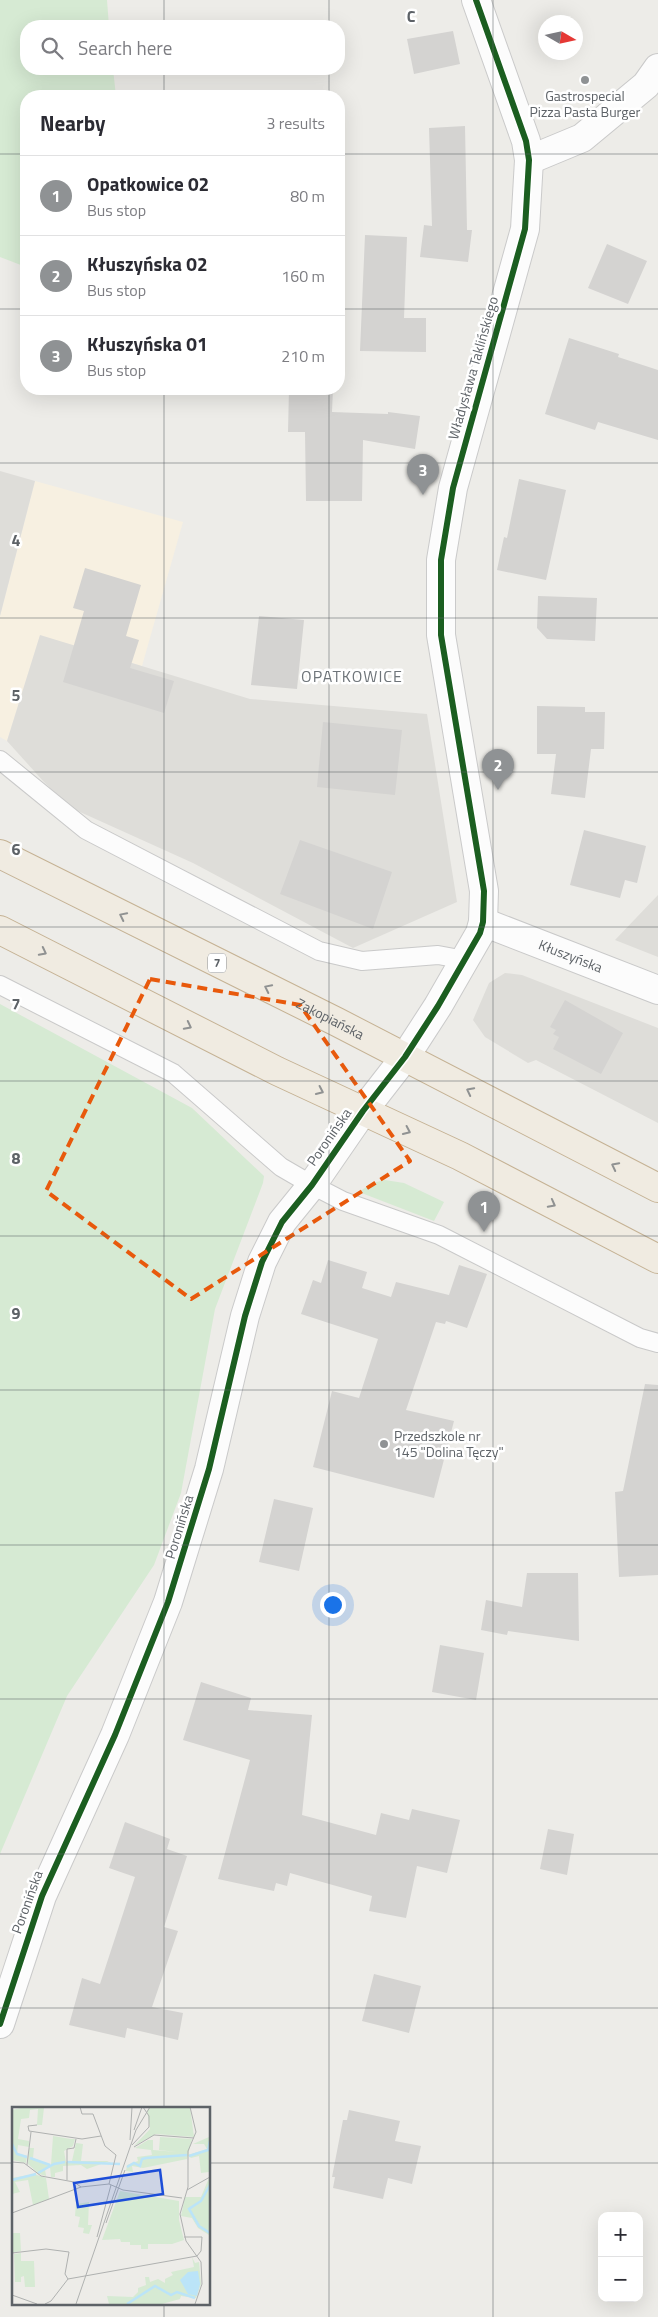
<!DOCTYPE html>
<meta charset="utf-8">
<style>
body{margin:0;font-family:"Titillium Web",sans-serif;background:#f7f7f7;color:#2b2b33}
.controls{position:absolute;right:15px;bottom:15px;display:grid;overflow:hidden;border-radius:10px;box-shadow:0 5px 20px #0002}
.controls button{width:45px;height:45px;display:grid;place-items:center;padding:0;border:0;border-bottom:1px solid #e1e1e2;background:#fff;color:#2b2b33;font:25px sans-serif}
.compass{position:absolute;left:538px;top:15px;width:45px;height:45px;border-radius:50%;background:#fff;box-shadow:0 5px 20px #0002;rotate:99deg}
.you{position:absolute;left:332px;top:1604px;width:18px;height:18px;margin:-12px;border:4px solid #fff;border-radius:50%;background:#1a73e8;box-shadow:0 0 0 8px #1a73e833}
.badge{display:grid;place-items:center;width:32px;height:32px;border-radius:50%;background:#8f9294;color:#fff;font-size:16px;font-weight:700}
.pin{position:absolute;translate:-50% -41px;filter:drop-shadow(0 1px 2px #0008)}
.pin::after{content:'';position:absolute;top:26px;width:18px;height:15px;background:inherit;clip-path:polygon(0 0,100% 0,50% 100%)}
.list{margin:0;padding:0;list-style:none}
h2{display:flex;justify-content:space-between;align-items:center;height:65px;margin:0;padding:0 20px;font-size:21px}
h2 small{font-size:16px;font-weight:400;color:#7c7c81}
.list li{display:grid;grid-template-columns:32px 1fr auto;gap:15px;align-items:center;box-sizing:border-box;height:80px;padding:0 20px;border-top:1px solid #e1e1e2}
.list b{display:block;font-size:19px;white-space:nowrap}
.list p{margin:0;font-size:16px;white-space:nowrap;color:#7c7c81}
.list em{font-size:16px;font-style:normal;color:#7c7c81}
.icon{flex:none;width:28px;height:28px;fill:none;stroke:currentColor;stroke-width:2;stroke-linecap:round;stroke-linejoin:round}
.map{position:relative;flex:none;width:658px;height:2317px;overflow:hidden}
.search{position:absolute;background:#fff;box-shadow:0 5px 20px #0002;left:20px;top:20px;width:325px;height:55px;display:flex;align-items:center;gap:12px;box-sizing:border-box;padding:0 18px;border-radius:20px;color:#7c7c81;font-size:19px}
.panel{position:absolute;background:#fff;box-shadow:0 5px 20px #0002;left:20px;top:90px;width:325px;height:305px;border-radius:20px}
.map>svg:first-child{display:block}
</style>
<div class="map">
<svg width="658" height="2317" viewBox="0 0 658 2317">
<rect width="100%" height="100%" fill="#edece8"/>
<!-- commercial -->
<path fill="#f7f0e1" d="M35 481 183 522 142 666 40 636 7 741 0 737V616Z"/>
<!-- industrial -->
<path fill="#deddd9" d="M0 471 35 481 0 616Z
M40 635 250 699 427 714 457 902 353 948 193 863 69 807 44 782 7 741Z
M658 895V957L615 940Z
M505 973 522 975 658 1028V1123L536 1060 528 1063 485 1037 473 1020 489 983Z"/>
<!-- green -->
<path fill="#d6ead3" d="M0 0H107L109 26H26V69H113L116 96H26V267L0 257Z
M0 1004 192 1108 264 1176 263 1183 215 1309 181 1493 154 1565 67 1696 0 1854Z
M385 1180 404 1183 444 1202 434 1221 359 1192 372 1183Z"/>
<!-- building -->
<path fill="#d4d3d1" d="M453 31 460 64 414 74 407 39Z
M465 126 467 230H472L468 262 420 257 424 225 432 226 429 128Z
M365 235 407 237 404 318H426V352L360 351Z
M607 244 647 261 628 304 588 288Z
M569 338 619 354 618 357 658 370V440L598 422 595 430 545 414Z
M289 389H333L332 412 388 414V412L420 416 415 449 363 440 362 501H306L305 432H288Z
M519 479 566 490 546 580 497 570 504 537 507 538Z
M85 568 141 585 126 636 139 640 130 668 174 681 164 713 63 682 84 611 73 608Z
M538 596 597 598 595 641 547 639 537 628Z
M259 616 304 620 297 689 251 685Z
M537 706 585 707V712H605L604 749H591L585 798 551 794 556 754H537Z
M323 722 402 730 395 795 317 787Z
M584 830 646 846 637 883 625 880 620 898 570 885Z
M300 840 392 872 373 929 280 894Z
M565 1000 623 1033 601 1074 553 1049 559 1037 553 1034 556 1030 550 1027Z
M328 1260 367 1272 362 1288 391 1297 396 1282 449 1295 459 1265 487 1274 467 1328 446 1321 445 1324 436 1322 406 1410 454 1421 434 1498 313 1467 332 1391 359 1398 378 1339 301 1314 313 1280 321 1283Z
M645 1384 658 1385V1575L619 1577 615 1492 623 1491Z
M274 1499 313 1508 299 1571 259 1562Z
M527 1573H578L579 1641 508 1631 507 1635 481 1630 486 1600 522 1607Z
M440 1645 484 1653 476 1700 432 1692Z
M201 1682 251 1698 248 1710 312 1715 302 1815 376 1835 381 1813 409 1820 412 1809 460 1820 447 1873 417 1866 406 1918 369 1911 372 1896 290 1873 287 1886 276 1883 274 1891 218 1879 250 1760 183 1740Z
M125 1822 170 1839 167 1849 187 1856 164 1927 178 1931 152 2007 183 2013 178 2040 127 2028 125 2038 69 2025 82 1978 100 1984 135 1877 109 1868Z
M548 1829 574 1834 567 1875 540 1869Z
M374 1974 421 1986 409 2033 362 2021Z
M349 2110 400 2121 395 2141 421 2146 412 2184 388 2178 383 2199 333 2188 335 2177H332L343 2120H347Z"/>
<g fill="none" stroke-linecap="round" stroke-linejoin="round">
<defs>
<path id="lane" d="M0 760 86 830 319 951 362 961 438 955 465 960
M0 985 173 1073 281 1167 312 1185 343 1201 439 1235 640 1338 658 1343"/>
<g id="street">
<path d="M529 160 582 138 646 85 658 68"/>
<path id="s1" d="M483 922 658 990"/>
</g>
<path id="secondary" d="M0 2024 42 1896 115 1735 168 1602 209 1469 245 1316 262 1262 282 1222 312 1185 363 1111 405 1057 438 1006 480 933 483 922 484 891 441 635V560L453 488 525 229 529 160 526 141 476 0"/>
<g id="highway">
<path id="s2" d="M0 854 337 1022 658 1188"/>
<path d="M0 930 277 1071 460 1156 658 1259"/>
</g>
</defs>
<!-- lane casing -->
<use href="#lane" stroke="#c9c9c9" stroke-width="20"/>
<!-- street casing -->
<use href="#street" stroke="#c9c9c9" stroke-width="30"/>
<!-- secondary casing -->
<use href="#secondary" stroke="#cacaca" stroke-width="30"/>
<!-- highway casing -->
<use href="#highway" stroke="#c5b294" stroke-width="30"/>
<!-- lane -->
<use href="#lane" stroke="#fcfcfc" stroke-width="18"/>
<!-- street -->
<use href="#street" stroke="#fcfcfc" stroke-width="28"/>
<!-- secondary -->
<use href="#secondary" stroke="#fcfcfc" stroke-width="28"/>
<!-- highway -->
<use href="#highway" stroke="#f0ebe1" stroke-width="28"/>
<defs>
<path id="cycleway" d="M0 2024 42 1896 115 1735 168 1602 209 1469 245 1316 262 1262 282 1222 312 1185 363 1111 405 1057 438 1006 480 933 483 922 484 891 441 635V560L453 488 525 229 529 160 526 141 476 0"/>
</defs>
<!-- cycleway casing -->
<use href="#cycleway" stroke="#fff" stroke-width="9"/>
<!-- cycleway -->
<use href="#cycleway" stroke="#1b5e20" stroke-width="6"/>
</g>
<!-- one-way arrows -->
<defs><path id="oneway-chevron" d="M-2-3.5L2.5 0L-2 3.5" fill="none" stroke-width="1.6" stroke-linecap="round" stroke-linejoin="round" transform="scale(1.25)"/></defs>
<g stroke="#909292">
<use href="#oneway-chevron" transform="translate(123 916) rotate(-154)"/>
<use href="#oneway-chevron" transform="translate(43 952) rotate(27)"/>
<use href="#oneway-chevron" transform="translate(268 988) rotate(-154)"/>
<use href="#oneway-chevron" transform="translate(188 1026) rotate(27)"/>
<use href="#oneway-chevron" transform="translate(320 1091) rotate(25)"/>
<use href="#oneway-chevron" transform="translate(470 1091) rotate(-153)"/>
<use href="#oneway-chevron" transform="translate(407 1131) rotate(25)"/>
<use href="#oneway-chevron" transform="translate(615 1166) rotate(-153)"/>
<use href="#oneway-chevron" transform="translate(552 1204) rotate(28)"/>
</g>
<!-- marked area -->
<path fill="none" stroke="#e8590c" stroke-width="4" stroke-dasharray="10 6" stroke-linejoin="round" d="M150 979 300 1005 410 1161 191 1299 46 1191Z"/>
<!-- grid -->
<path fill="none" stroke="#5d6267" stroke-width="1" stroke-opacity="0.55" d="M164 0V26M329 0V26M493 0V2317M164 69V96M329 69V96M0 154H26M339 154H658M0 309H26M339 309H658M164 389V2108M329 389V2317M0 463H658M0 618H658M0 772H658M0 927H658M0 1081H658M0 1236H658M0 1390H658M0 1545H658M0 1699H658M0 1854H658M0 2008H658M0 2163H14M209 2163H658M164 2303V2317"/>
<!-- markers -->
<g fill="#8f9294" stroke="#fff" stroke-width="2">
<circle cx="585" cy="80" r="5"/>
<circle cx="384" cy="1444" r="5"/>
</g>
<g text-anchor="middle" stroke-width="5" stroke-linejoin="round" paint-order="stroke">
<!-- shield labels -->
<rect fill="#fff" stroke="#8e9195" stroke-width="1" x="208" y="953.5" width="18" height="19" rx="4"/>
<g font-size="12" font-weight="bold" fill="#5d6267">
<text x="217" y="967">7</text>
</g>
<!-- poi labels -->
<g font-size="14" fill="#5d6267" stroke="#fff">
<text x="585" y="101">Gastrospecial<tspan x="585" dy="16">Pizza Pasta Burger</tspan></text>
<text x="394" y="1441" text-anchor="start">Przedszkole nr<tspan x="394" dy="16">145 "Dolina Tęczy"</tspan></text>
</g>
<!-- street labels -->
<g font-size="14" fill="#5d6267" stroke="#fff">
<text transform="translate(473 368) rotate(-74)" y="5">Władysława Taklińskiego</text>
<text dy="5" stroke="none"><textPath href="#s1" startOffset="94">Kłuszyńska</textPath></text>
<text dy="5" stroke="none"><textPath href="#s2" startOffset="369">Zakopiańska</textPath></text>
<text transform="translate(329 1137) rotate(-55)" y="5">Poronińska</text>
<text transform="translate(179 1527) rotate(-73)" y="5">Poronińska</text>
<text transform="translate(27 1902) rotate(-70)" y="5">Poronińska</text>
</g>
<!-- quarter labels -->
<g font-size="16" letter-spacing="1" fill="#6e7479" stroke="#fff">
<text x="352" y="682">OPATKOWICE</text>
</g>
</g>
<!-- overview -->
<g transform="translate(12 2107)">
<rect width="198" height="198" fill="#edece8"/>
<path d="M13 0H45L32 1 30 18H25L26 2 18 3 17 11 9 12 6 32 17 34V40L6 38 5 46 15 49 14 56 0 53V3ZM140 0H178L182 30 144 27 122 39 138 22 135 3ZM41 29 59 32 58 39 59 32H63L61 39 52 44 54 55 60 54 64 36 71 37 69 54H95L101 57 95 55 75 62 69 58 51 59V64L43 66V70H39L38 60 33 62 34 69 27 67 16 57 17 41H22L21 51 39 58ZM148 30 180 32 175 52 131 61 120 59 121 65 114 64 115 58 126 54 125 50 140 48 139 43 123 41 136 33H141V43L165 45 147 43ZM197 30V65L189 66 187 49 179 51 176 48 195 42 192 37H181ZM22 67 34 71 37 92 21 98 16 73 3 75 8 85 0 87V71ZM197 71V128L186 121 180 111 169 109 173 90H189ZM108 84 167 94V113L172 133 160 137H136V142H129V138H118V135H109L108 132 90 133ZM77 95 76 118H80L77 127 71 126 72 121 66 120 68 110 63 109 64 97ZM0 126H8L9 144 0 146ZM9 146V154H22L23 180H13L12 169 9 170V175H3L2 147ZM180 150 183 156 187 155 189 177 184 191 169 189 168 192 150 197H97L95 189 121 190 126 185V181L134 178 133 170H137L138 175 146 172 153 176V172L161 168 159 165 182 160Z" fill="#d6ead3"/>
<path d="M186 164 188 177 185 189 176 187 168 173 176 165Z" fill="#bbe4f8"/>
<path fill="none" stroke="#bbe4f8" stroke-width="2.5" d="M0 37 5 47 15 50M177 49 196 43 198 34M18 51 38 58M55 55 108 57M115 60 122 56 128 59 130 52 134 51 175 48M26 66 42 57 53 55M0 73 24 67M198 78 189 94 177 102 187 119 198 126M115 197 143 179 159 188 165 185 183 191"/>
<path fill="none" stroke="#afb1b0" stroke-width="1" d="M68 0 70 7H81L93 39 104 48 97 77M178 0 184 25 176 44V80L168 107 174 134 189 155 190 177 183 197M25 18 16 19 17 24 70 32 89 29M122 23 130 0M118 33 120 0M120 38 137 20V9L131 0M122 40 142 28 182 31M0 55 12 56 29 69 62 75 69 80M15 58 19 25M55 73V42L62 41 64 32M175 83 198 70M0 106 69 80 97 77 111 83 170 91M94 116 113 63M85 130 99 78M0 146 34 142 57 145 53 167 56 172M0 188 25 197M33 197 39 194 56 172 185 149 189 144 190 130H172M64 197 124 23 138 0"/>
<path fill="#1d4ed8" fill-opacity="0.15" stroke="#1d4ed8" stroke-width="2.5" d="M148 63 151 87 66 100 62 76Z"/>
<rect width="198" height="198" fill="none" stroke="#5d6267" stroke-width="2.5"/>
</g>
<g font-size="16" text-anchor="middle" font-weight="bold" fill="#5d6267" stroke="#fff" stroke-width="5" stroke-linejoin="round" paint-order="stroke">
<text x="411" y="22">C</text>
<text x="16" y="546">4</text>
<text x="16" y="701">5</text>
<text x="16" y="855">6</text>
<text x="16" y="1010">7</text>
<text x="16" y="1164">8</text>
<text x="16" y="1319">9</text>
</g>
</svg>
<div class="controls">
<button>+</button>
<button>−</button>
</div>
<svg class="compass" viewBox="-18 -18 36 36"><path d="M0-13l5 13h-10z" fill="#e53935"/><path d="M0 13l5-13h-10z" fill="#7c7c81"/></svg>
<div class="you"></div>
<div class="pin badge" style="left:484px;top:1232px">1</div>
<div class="pin badge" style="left:498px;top:790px">2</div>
<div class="pin badge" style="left:423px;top:495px">3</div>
<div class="search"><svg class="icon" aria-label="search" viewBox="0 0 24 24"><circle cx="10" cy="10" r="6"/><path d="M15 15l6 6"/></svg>Search here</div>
<section class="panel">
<h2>Nearby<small>3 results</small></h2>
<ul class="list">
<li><span class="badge">1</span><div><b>Opatkowice 02</b><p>Bus stop</p></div><em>80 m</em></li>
<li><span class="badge">2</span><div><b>Kłuszyńska 02</b><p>Bus stop</p></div><em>160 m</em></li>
<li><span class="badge">3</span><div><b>Kłuszyńska 01</b><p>Bus stop</p></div><em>210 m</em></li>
</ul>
</section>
</div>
